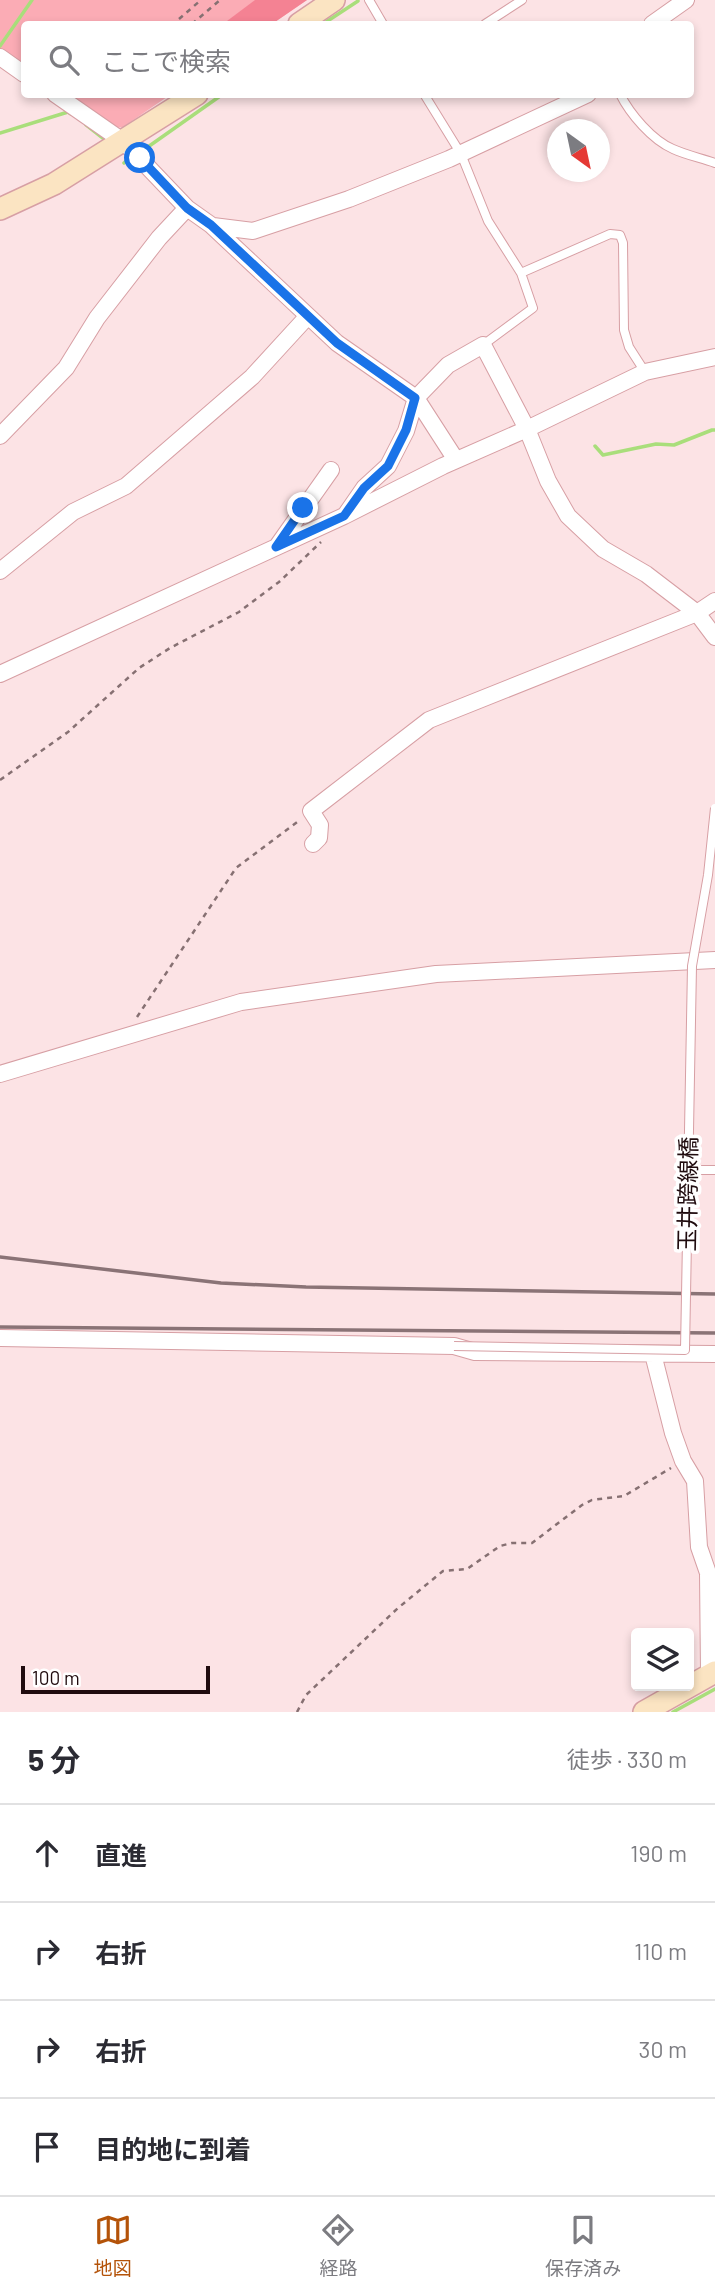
<!DOCTYPE html>
<html lang="ja">
<meta charset="utf-8">
<style>
body{margin:0;font-family:Barlow,"Noto Sans JP",sans-serif;background:#f7f7f7;color:#2b2b33}
.controls{position:absolute;right:21px;bottom:21px;display:grid;overflow:hidden;border-radius:7px;box-shadow:0 4px 10px #0003}
.controls button{width:63px;height:63px;display:grid;place-items:center;padding:0;border:0;border-bottom:2px solid #e1e1e2;background:#fff;color:#2b2b33;font:35px sans-serif}
.compass{position:absolute;left:547px;top:119px;width:63px;height:63px;border-radius:50%;background:#fff;box-shadow:0 4px 10px #0003;rotate:147deg}
.scale{position:absolute;left:21px;bottom:18px;width:189px;box-sizing:border-box;padding-left:7px;border:4px solid #200c0f;border-top:0;font-size:19px;line-height:24px;white-space:nowrap;color:#200c0f;-webkit-text-stroke:5px #fff;paint-order:stroke}
.stop{position:absolute;width:21px;height:21px;margin:-16px;border:5px solid #1a73e8;border-radius:50%;background:#fff}
.stop.end{background:#1a73e8;border-color:#fff;box-shadow:0 2px 7px #0008}
.list{margin:0;padding:0;list-style:none}
h2{display:flex;justify-content:space-between;align-items:center;height:91px;margin:0;padding:0 28px;font-size:30px}
h2 small{font-size:23px;font-weight:400;color:#7c7c81}
.list li{display:grid;grid-template-columns:46px 1fr auto;gap:21px;align-items:center;box-sizing:border-box;height:98px;padding:0 28px;border-top:2px solid #e1e1e2}
.list b{display:block;font-size:26px;white-space:nowrap}
.list em{font-size:23px;font-style:normal;color:#7c7c81}
.icon{flex:none;width:38px;height:38px;fill:none;stroke:currentColor;stroke-width:2;stroke-linecap:round;stroke-linejoin:round}
.map{position:relative;flex:none;width:715px;height:1712px;overflow:hidden}
.search{position:absolute;background:#fff;box-shadow:0 4px 10px #0003;left:21px;right:21px;top:21px;height:77px;display:flex;align-items:center;gap:18px;box-sizing:border-box;padding:0 24px;border-radius:7px;color:#7c7c81;font-size:26px}
.sheet{height:483px;background:#fff}
nav{display:flex;justify-content:space-around;align-items:center;box-sizing:border-box;height:98px;border-top:2px solid #e1e1e2;background:#fff;font-size:19px;color:#7c7c81}
nav a{display:grid;justify-items:center;gap:4px}
nav .on{color:#b45309}
.map>svg:first-child{display:block}
</style>
<div class="map">
<svg width="715" height="1712" viewBox="0 0 715 1712">
<rect width="100%" height="100%" fill="#fce3e5"/>
<!-- green -->
<path fill="#fbacb5" d="M0 0H307L272 24H24V68L0 52Z
M65 95H170L123 127 116 128Z"/>
<!-- forest -->
<path fill="#f48293" d="M255 0H307L272 24H223Z"/>
<g fill="none" stroke-linecap="round" stroke-linejoin="round">
<!-- stream -->
<path stroke="#a9de7b" stroke-width="3.5" d="M323 24 358 1
M0 46 32 0
M86 125 105 140
M0 133 68 112 71 114
M145 149 223 94
M124 163 129 158
M595 446 603 455 656 444 674 445 712 430H715
M673 1712 715 1689"/>
<defs>
<path id="lane" d="M369 0 383 24
M485 24 522 0
M424 94 461 154 488 221 521 273
M620 94C630 114 652 140 673 149 686 155 701 158 715 163
M483 345 533 308 521 273 610 234 620 235 623 243 624 330 629 347 645 372
M697 1170H715"/>
<path id="street" d="M652 24 686 0
M0 57 24 74
M55 94 124 142 187 208 211 225 337 343 416 398 456 460
M213 226 253 231 349 199 449 159 588 94
M0 436 66 368 97 318 159 238 187 208
M346 514 364 488 388 466 406 431 416 398 448 365 483 345 527 429 548 481 568 516 603 549 646 574 697 613 715 637
M278 545 331 470
M0 571 73 512 126 486 252 377 307 317
M0 674 344 516 443 466 527 429 645 372 715 357
M313 844 319 838 320 825 311 811 429 720 697 613 715 601
M0 1074 241 1002 436 974 715 960
M0 1338 454 1346 475 1352 715 1354
M653 1354 673 1433 683 1461 695 1481 699 1547 708 1573 709 1675"/>
<path id="secondary" d="M299 24 334 0
M0 209 54 184 197 94
M644 1712 715 1672"/>
</defs>
<!-- lane casing -->
<use href="#lane" stroke="#d79fa4" stroke-width="10"/>
<!-- street casing -->
<use href="#street" stroke="#d79fa4" stroke-width="18"/>
<!-- secondary casing -->
<use href="#secondary" stroke="#d79fa4" stroke-width="24"/>
<!-- path -->
<path stroke="#867072" stroke-width="2.5" stroke-dasharray="5 5" stroke-linecap="butt" d="M179 19 201 0
M192 24 220 0
M0 780 68 732 139 668 170 648 239 612 279 582 321 542
M137 1017 236 868 300 820
M297 1712 306 1695 398 1608 443 1571 467 1569 500 1546 512 1543H532L582 1505 592 1500 624 1496 671 1468"/>
<!-- lane -->
<use href="#lane" stroke="#fff" stroke-width="8"/>
<!-- street -->
<use href="#street" stroke="#fff" stroke-width="16"/>
<!-- secondary -->
<use href="#secondary" stroke="#fbe4c2" stroke-width="21"/>
<!-- rail -->
<path stroke="#8a7376" stroke-width="3.5" d="M0 1257 221 1283 306 1287 715 1294
M0 1327 715 1333"/>
<defs>
<path id="lane-bridge" d="M454 1346 685 1350 692 966 708 875 715 808"/>
</defs>
<!-- lane-bridge casing -->
<use href="#lane-bridge" stroke="#d79fa4" stroke-width="10" stroke-linecap="butt"/>
<!-- lane-bridge -->
<use href="#lane-bridge" stroke="#fff" stroke-width="8"/>
</g>
<g fill="none" stroke-linecap="round" stroke-linejoin="round">
<!-- route -->
<path stroke="#1a73e8" stroke-width="9" d="M140 158 187 208 211 225 337 343 415 398 406 430 388 466 364 488 344 516 276 547 303 508"/>
</g>
<g text-anchor="middle" stroke-width="7" stroke-linejoin="round" paint-order="stroke">
<!-- street labels -->
<g font-size="23" fill="#200c0f" stroke="#fff">
<text transform="translate(688 1194) rotate(-89)" y="8">玉井跨線橋</text>
</g>
</g>
</svg>
<div class="controls">
<button><svg class="icon" aria-label="layers" viewBox="0 0 24 24"><path d="M12 4l9 5-9 5-9-5zM3 14l9 5 9-5"/></svg></button>
</div>
<svg class="compass" viewBox="-18 -18 36 36"><path d="M0-13l5 13h-10z" fill="#e53935"/><path d="M0 13l5-13h-10z" fill="#7c7c81"/></svg>
<div class="scale">100 m</div>
<div class="stop" style="left:140px;top:158px"></div>
<div class="stop end" style="left:303px;top:508px"></div>
<div class="search"><svg class="icon" aria-label="search" viewBox="0 0 24 24"><circle cx="10" cy="10" r="6"/><path d="M15 15l6 6"/></svg>ここで検索</div>
</div>
<section class="sheet">
<h2>5 分<small>徒歩 · 330 m</small></h2>
<ul class="list">
<li><svg class="icon" aria-label="ahead" viewBox="0 0 24 24"><path d="M12 20V5M6 11l6-6 6 6"/></svg><div><b>直進</b></div><em>190 m</em></li>
<li><svg class="icon" aria-label="right" viewBox="0 0 24 24"><path d="M7 20v-9h11M14 6l5 5-5 5"/></svg><div><b>右折</b></div><em>110 m</em></li>
<li><svg class="icon" aria-label="right" viewBox="0 0 24 24"><path d="M7 20v-9h11M14 6l5 5-5 5"/></svg><div><b>右折</b></div><em>30 m</em></li>
<li><svg class="icon" aria-label="arrive" viewBox="0 0 24 24"><path d="M6 21V4h12l-3 4 3 4H6"/></svg><div><b>目的地に到着</b></div></li>
</ul>
</section>
<nav>
<a class="on"><svg class="icon" aria-label="map" viewBox="0 0 24 24"><path d="M3 6l6-2 6 2 6-2v14l-6 2-6-2-6 2zM9 4v14M15 6v14"/></svg>地図</a>
<a><svg class="icon" aria-label="directions" viewBox="0 0 24 24"><path d="M12 3l9 9-9 9-9-9zM9 14v-3h6M13 9l2 2-2 2"/></svg>経路</a>
<a><svg class="icon" aria-label="saved" viewBox="0 0 24 24"><path d="M7 4h10v16l-5-4-5 4z"/></svg>保存済み</a>
</nav>
